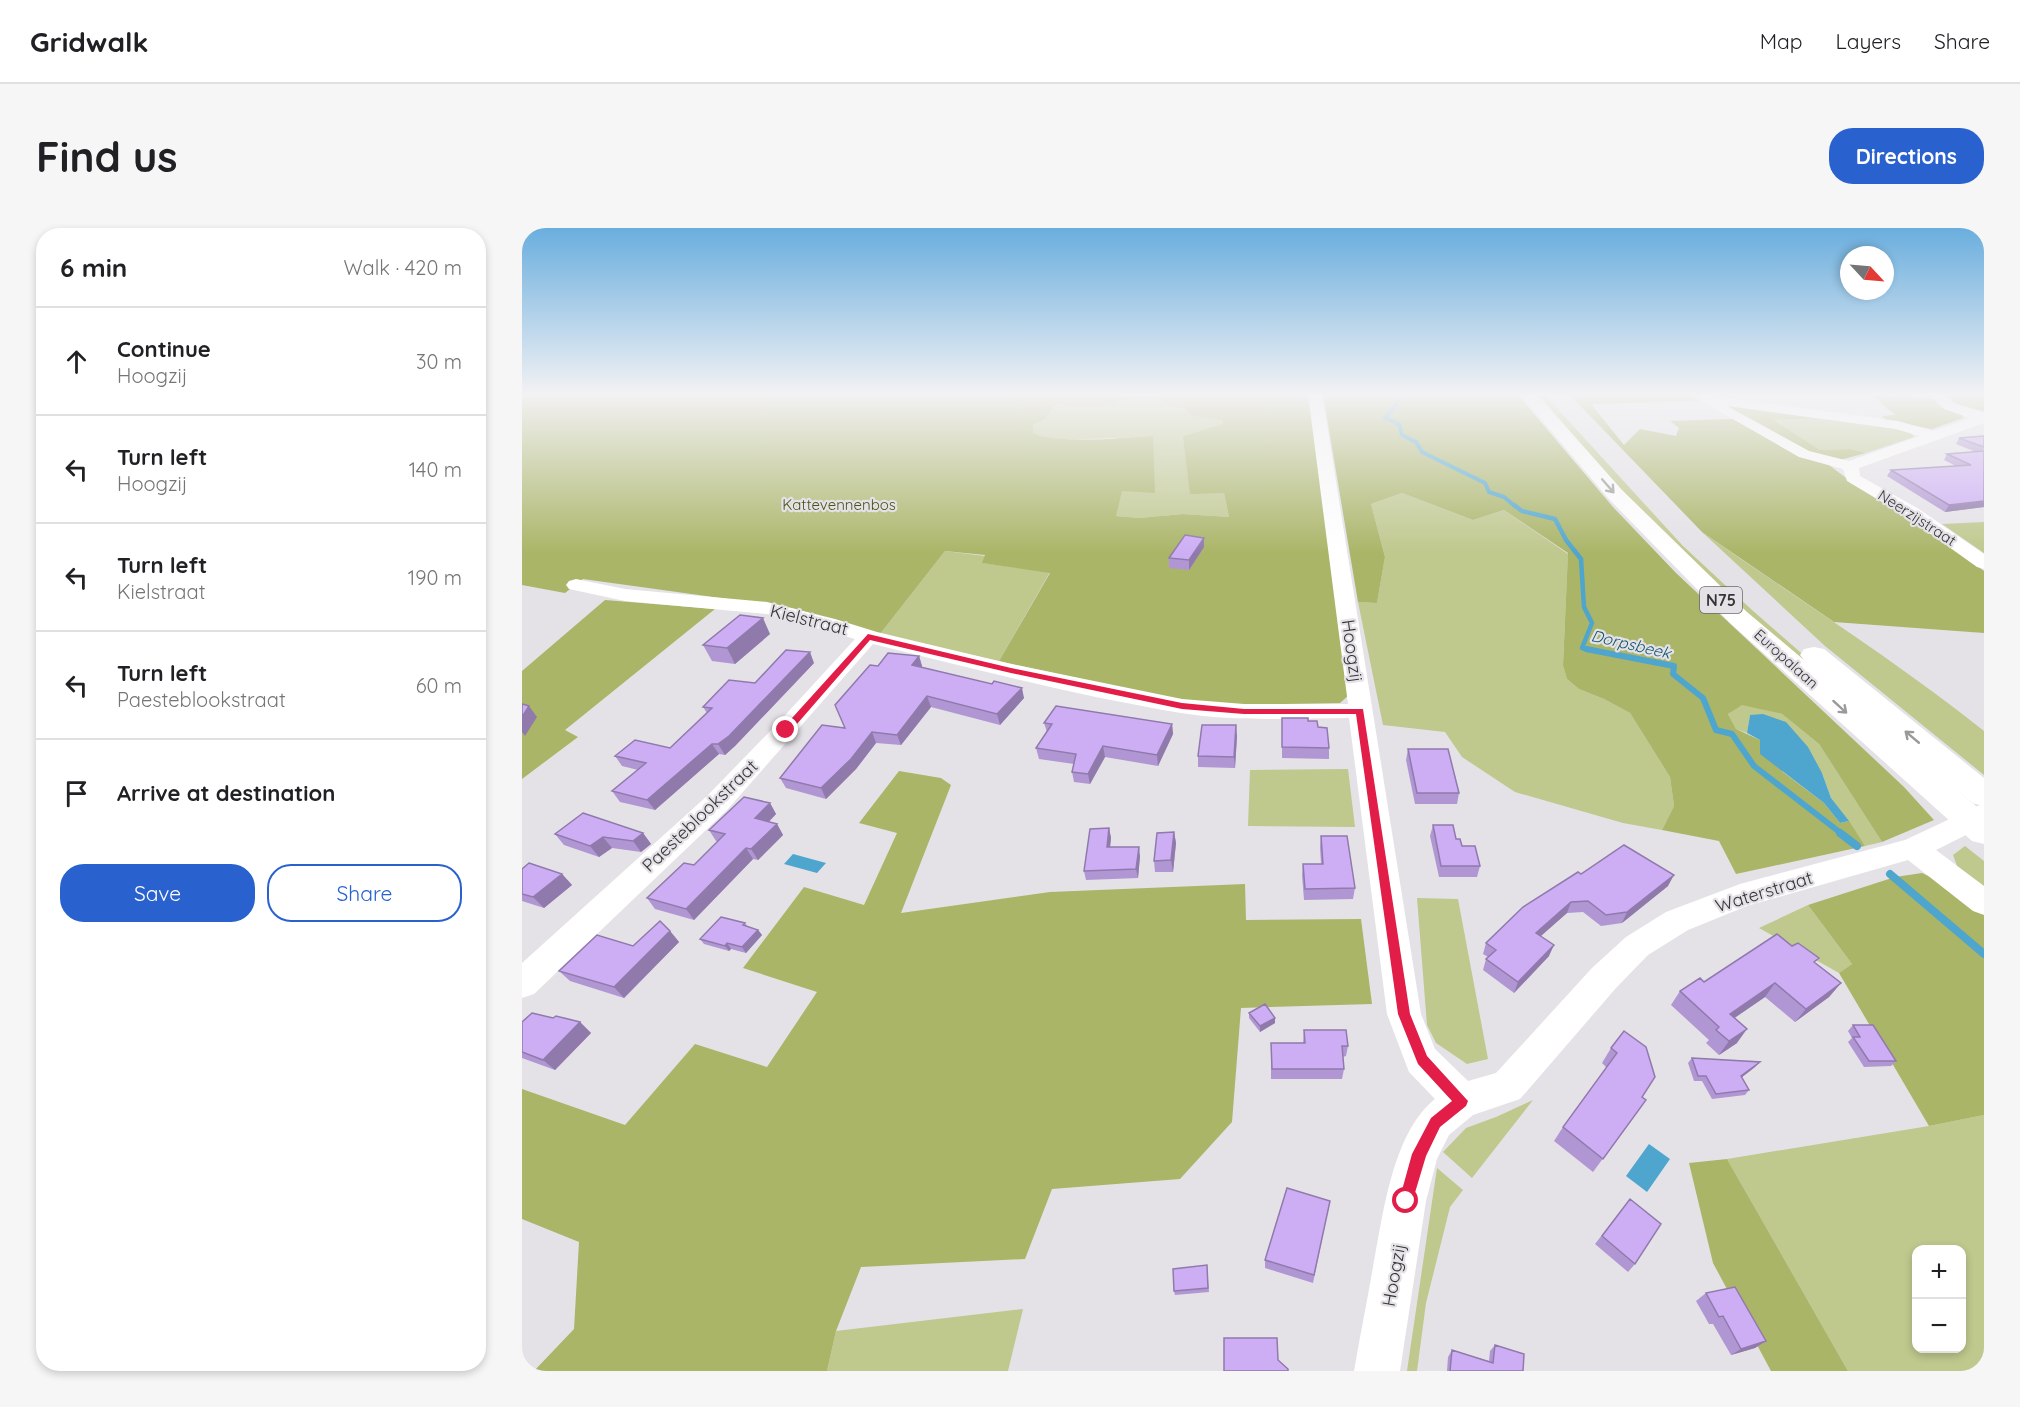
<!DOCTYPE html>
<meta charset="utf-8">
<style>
body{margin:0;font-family:Quicksand,sans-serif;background:#f6f6f6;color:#202124}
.controls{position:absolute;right:18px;bottom:18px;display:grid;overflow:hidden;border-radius:12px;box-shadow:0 3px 9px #0003}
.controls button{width:54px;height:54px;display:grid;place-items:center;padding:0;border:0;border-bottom:2px solid #e0e0e0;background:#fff;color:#202124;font:30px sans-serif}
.compass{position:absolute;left:1318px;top:18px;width:54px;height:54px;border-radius:50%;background:#fff;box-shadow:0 3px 9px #0003;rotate:116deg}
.stop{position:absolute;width:18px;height:18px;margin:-14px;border:4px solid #e11d48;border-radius:50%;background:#fff}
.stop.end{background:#e11d48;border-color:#fff;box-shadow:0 2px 6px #0008}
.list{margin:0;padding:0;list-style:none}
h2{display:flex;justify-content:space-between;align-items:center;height:78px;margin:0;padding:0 24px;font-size:26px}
h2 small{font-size:20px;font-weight:400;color:#757577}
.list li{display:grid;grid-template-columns:39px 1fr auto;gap:18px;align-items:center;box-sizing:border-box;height:108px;padding:0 24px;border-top:2px solid #e0e0e0}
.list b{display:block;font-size:22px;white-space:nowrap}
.list p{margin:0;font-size:20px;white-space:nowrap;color:#757577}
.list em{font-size:20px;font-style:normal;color:#757577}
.actions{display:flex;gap:12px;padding:18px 24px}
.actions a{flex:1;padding:14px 0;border:2px solid #2961cf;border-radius:24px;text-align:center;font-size:21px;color:#2961cf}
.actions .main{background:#2961cf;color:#fff}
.icon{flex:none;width:33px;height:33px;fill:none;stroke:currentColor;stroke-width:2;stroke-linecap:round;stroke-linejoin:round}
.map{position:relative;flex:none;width:1462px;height:1143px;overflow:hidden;border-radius:24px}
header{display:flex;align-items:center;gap:36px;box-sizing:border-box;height:84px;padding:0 30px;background:#fff;border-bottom:2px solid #e0e0e0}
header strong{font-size:28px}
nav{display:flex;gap:33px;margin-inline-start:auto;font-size:21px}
.intro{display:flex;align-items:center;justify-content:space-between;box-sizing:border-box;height:144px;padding:0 36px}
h1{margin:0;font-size:42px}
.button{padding:15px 27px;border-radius:24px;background:#2961cf;color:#fff;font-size:21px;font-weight:700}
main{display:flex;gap:36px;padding:0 36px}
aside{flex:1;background:#fff;border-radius:24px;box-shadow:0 3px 9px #0003}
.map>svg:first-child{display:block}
</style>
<header>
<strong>Gridwalk</strong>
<nav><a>Map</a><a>Layers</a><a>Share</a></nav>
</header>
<div class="intro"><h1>Find us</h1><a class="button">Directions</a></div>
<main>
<aside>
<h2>6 min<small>Walk · 420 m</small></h2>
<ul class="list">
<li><svg class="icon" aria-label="ahead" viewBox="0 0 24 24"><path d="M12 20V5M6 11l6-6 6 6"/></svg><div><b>Continue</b><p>Hoogzij</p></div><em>30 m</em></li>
<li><svg class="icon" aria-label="left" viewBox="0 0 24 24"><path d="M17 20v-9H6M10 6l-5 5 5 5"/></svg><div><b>Turn left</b><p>Hoogzij</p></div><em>140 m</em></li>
<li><svg class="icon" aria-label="left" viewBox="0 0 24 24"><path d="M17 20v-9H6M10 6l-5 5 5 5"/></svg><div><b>Turn left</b><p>Kielstraat</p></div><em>190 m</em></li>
<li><svg class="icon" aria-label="left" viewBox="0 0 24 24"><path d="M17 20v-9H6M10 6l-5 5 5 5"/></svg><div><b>Turn left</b><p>Paesteblookstraat</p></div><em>60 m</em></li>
<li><svg class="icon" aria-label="arrive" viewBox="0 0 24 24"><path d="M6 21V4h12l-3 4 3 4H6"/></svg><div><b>Arrive at destination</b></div></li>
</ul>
<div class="actions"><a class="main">Save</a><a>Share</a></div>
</aside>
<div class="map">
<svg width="1462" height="1143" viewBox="0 0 1462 1143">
<rect width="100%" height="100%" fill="#e4e2e7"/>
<!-- green -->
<path fill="#bfc88d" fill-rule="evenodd" d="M614 166 638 169 645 176 666 181 669 188 701 192 702 196 661 208 702 265 707 289 661 286 617 290 593 288 600 262 594 210C573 210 527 216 511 204V197L523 191 534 176C569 180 581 182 614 166Z
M1014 166H1022L1161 318 1230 382 1350 487 1240 400 1119 284Z
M1304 190 1387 203 1392 209 1344 225 1329 221 1298 222 1249 192Z
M880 265 951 292 982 282 1046 326 1041 436 1045 451 1057 461 1082 471 1108 485 1148 549 1152 578 1140 602 1101 595 993 564 940 529 923 504 861 497 836 374 855 375 863 329 849 276Z
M1462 294V325L1420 296Z
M1180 304C1274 370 1372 431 1462 503V547L1303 418Z
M423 323 463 328 461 335 528 344 477 433 358 406Z
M1220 476 1260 486 1297 516 1360 614 1343 618 1309 570 1300 545 1228 487 1225 505 1214 501 1206 486Z
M826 541 833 599 726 598 728 542Z
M1443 618 1462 633V665L1438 646 1431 627Z
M895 670 936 671 966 831 945 836 914 815 905 797Z
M1286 677 1330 736 1317 745 1237 700Z
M1011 872 950 950 921 924 944 900 974 889Z
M1462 887V1143H1326L1205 931 1407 898ZM1394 1022H1440V1120H1394Z
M915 940 941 962 928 979 904 1075 895 1143H885Z
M501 1081 486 1143H305L314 1103Z"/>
<!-- forest -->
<path fill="#aab567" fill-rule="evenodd" d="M0 166H787L827 467 818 475 716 477 661 473 477 433 528 345 460 335 463 327 423 323 358 406 270 380 61 351 43 365 0 357ZM614 166 638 169 644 176 665 181 669 188 701 192V196L661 208 668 266 702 265 707 289 661 286 617 290 594 288 600 263 633 265 631 208C608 210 527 217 511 204V197L523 191 534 176C571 180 580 182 614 166Z
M801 166H995L1091 279 1154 345 1382 559 1412 592 1360 614 1297 516 1260 486 1220 477 1206 486 1214 501 1238 512 1261 544 1302 575 1318 595 1327 593 1343 618 1214 646 1197 613 1140 602 1152 578 1148 549 1108 485 1082 471 1057 461 1045 451 1041 437 1046 325 982 282 951 292 880 265 849 276 863 329 855 375 836 374Z
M1047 166H1164L1177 173 1069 176 1102 217 1118 201 1154 208 1157 200 1148 193 1211 191 1278 228 1307 237 1336 259 1381 286 1462 343V405L1312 394 1180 304Z
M1349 166 1412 171 1419 179 1440 187 1441 190 1410 201 1364 192 1360 188 1373 187Z
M1424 166H1462V183L1433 176Z
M1203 175 1316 190 1317 192 1309 193 1304 190 1251 192 1298 222 1329 221 1344 225 1318 232 1289 226 1200 176Z
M83 372 193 381 43 502 56 509 0 551V443Z
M377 543 419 550 429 557 379 685 528 664 723 656 724 692 839 691 850 776 719 780 710 894 658 951 530 961 503 1031 339 1039 314 1103 305 1143H12L52 1101 57 1014 0 991V861L103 897 173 816 245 839 295 764 221 740 282 659 342 677 375 605 337 595Z
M1400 645 1423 656 1462 685V887L1407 898 1317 745 1330 736 1286 677 1373 649Z
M1205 931 1326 1143H1249L1191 1035 1167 935Z"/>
<!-- water -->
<path fill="#4ea5ce" d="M1241 486 1264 494 1286 519 1300 545 1309 570 1327 593 1318 595 1302 575 1238 526V512L1225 505 1228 487Z
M271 626 304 635 295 645 262 636Z
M1127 916 1148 931 1125 964 1104 948Z"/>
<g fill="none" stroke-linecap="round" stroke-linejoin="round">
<!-- stream-far3 -->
<path stroke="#4ea5ce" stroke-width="4" d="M876 166 877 173 863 190 877 196 880 207 894 214 900 224 963 255 967 264 982 269 994 279"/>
<!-- stream-far2 -->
<path stroke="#4ea5ce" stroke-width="4.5" d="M992 277 1000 283 1033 291 1044 312 1059 331 1062 379 1070 395 1060 420 1071 422"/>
<!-- stream-far1 -->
<path stroke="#4ea5ce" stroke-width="6" d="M1064 421 1152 438 1151 446 1181 470 1194 502 1210 506 1232 538 1320 606"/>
<!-- stream -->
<path stroke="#4ea5ce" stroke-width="8" d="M1318 605 1335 618
M1368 646 1462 726"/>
<!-- street -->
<path fill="#fff" fill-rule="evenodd" d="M786 166H800L899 786 913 821 946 853 974 845 1070 740 1104 709 1144 684 1218 656 1383 612 1462 575V598L1414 622 1462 658V687L1451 683 1386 632 1225 678 1166 702 1126 727 1094 760 998 871 951 887 927 907 915 931 904 973 878 1143H832C838 1108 845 1074 851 1039 861 988 870 905 913 871L887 844 865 786 827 490C772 490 714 494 659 485 555 468 453 441 351 416L205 582 12 766 0 770V735L185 568 255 496 333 411 245 386 103 373 47 361 44 357 47 353 54 351 103 361 245 374 313 391 355 404 489 436 660 471 722 476H826Z
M1409 166H1423L1432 175 1462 185V195L1337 240 1338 248 1397 281 1462 326V341L1455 339 1385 289 1325 253 1321 241 1277 229 1176 171 1183 167 1376 193 1411 203 1448 190 1422 181ZM1205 178 1374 201 1397 208 1327 233 1287 223Z"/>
<!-- highway -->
<path fill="#fff" fill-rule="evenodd" d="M998 166H1015L1100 262 1225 384 1282 432 1278 427 1282 421 1292 419 1302 421 1462 550V578L1450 575 1433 560 1462 585V616L1450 613 1207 394 1086 270Z"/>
</g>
<!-- wall -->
<path fill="#b096d3" d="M1358 166H1381L1380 168Z
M1462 208V279L1423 284 1365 248 1369 242 1434 238 1422 232 1425 226 1454 224 1434 216 1437 210Z
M682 319 667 342 647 340V330Z
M248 406 213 436 190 433 181 417Z
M397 428 400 438 399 440 502 470 478 497 409 479 379 517 354 515 334 541 304 571 264 560 258 550 323 500 356 438Z
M292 435 213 518 203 527 197 526 133 582 98 574 90 563 116 542 100 538 93 528 148 520 185 485 181 479 233 455Z
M760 490 786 493 796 499 807 520V531L760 530Z
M522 495 650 496 651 506 636 538 583 529 568 556 552 554 550 544 552 536 517 531 514 520 525 504Z
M715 508 713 540 676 539V528Z
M886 521 937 565 935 576H893L884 532Z
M248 575 254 586 247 594 255 596 261 607 236 632 231 631 172 692 133 681 125 670 172 637 196 613H194L187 602Z
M911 597 934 611 958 638 955 649H917L908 608Z
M587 600 589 610 588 619 618 628 616 650 564 652 562 643Z
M652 604 654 615 651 644H633L632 633Z
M121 605 129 616 119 624 90 620 77 629 42 617 33 606Z
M799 608 833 660 831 671 782 672 780 647 781 636H799L798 619Z
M0 641 40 646 50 657 22 680 0 673Z
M1059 646 1146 658 1100 695 1079 698 1061 684 1045 685 1018 708 1027 728 992 765 961 742 964 731 966 729 961 726 964 715Z
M223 695 226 699 236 702 240 707 224 725 209 721 207 723 182 716 178 711Z
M148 703 157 714 102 770 48 753 37 743 111 718Z
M1293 735 1319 755 1307 769 1273 794 1243 769 1212 790 1215 815 1197 827 1184 815 1187 812 1149 777 1158 763 1182 754Z
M727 785 753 795 738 804 727 790Z
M31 790 58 794 69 805 33 842 0 830V794Z
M1331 797 1374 833 1369 838 1342 839 1326 814 1330 810 1326 803Z
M782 802 826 818 824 828 821 829 822 841 820 851H749V815H781Z
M1102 803 1120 869 1124 872 1071 944 1032 913 1041 899 1085 840 1080 835 1089 820Z
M1170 830 1233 839 1220 849 1227 862 1223 867 1190 871 1180 853H1172L1166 835Z
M1108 971 1113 1036 1106 1044 1073 1016Z
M808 973 791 1055 743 1040V1032Z
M685 1037 687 1064 653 1067 652 1063Z
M1184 1065 1244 1113 1233 1120 1209 1127 1191 1096H1187L1174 1073Z
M973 1117 1001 1143H925L926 1129 930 1122 967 1133 968 1123Z"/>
<!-- shaded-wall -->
<path fill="#907aac" d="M1462 273V279L1423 284 1427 277Z
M682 310V319L667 342V332Z
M241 390 248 406 213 436 205 420Z
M288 424 292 435 213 518 203 527 196 516Z
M397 428 400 438 393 448 390 437Z
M500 460 502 470 478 497 475 486Z
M405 468 409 479 379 517 375 507Z
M7 478 15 489 3 508 0 504V489Z
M650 496 651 506 636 538 635 527Z
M714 497 715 508 713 540 712 529Z
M350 504 354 515 334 541 304 571 299 560Z
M190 516 197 526 133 582 125 572Z
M581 518 583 529 568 556 566 546Z
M248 575 254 586 239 601 233 590Z
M255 596 261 607 236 632 229 621Z
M587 600 589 610 587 628 585 619Z
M652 604 654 615 651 644 649 632Z
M121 605 129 616 119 624 111 613Z
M81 609 90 620 77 629 68 618Z
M617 619 618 628 616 650 614 641Z
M224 620 231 631 172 692 164 681Z
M40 646 50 657 22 680 11 669Z
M1152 647 1146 658 1100 695 1105 684Z
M1049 674 1045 685 1010 716 1014 705Z
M236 702 240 707 224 725 220 719Z
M148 703 157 714 102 770 92 759Z
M205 715 209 721 207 723 203 718Z
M1032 717 1027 728 992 765 996 754Z
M1253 755 1243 769 1198 800 1208 786Z
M1319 755 1307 769 1273 794 1284 781Z
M753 790V795L738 804V798Z
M58 794 69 805 33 842 21 832Z
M1225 801 1215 815 1197 827 1207 813Z
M1238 834 1233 839 1215 853 1219 848Z
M1244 1113 1233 1120 1209 1127 1219 1121Z"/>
<!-- building -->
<path fill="#cdaef5" stroke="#907aac" stroke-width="1.5" d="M1462 208V219L1437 210Z
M1462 223V273L1427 277 1369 242 1449 237 1425 226Z
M663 307 682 310 667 332 647 330Z
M218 387 241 390 205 420 181 417Z
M264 422 288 424 207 508 196 516H190L125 572 90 563 124 535 93 528 113 512 148 520 190 480 181 479 207 452 233 455Z
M366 425 397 428 390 437 470 456 472 453 500 460 475 486 405 468 375 507 350 504 329 531 299 560 258 550 300 497 323 500 313 477 348 437 356 438Z
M0 476 7 478 0 489Z
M534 478 650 496 635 527 581 518 566 546 550 544 554 526 514 520 530 496 522 495Z
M760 490H786V493H795L796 499 805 500 807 520 760 519Z
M680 497H714L712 529 676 528Z
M886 521H926L937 565H895Z
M222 569 248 575 233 590 255 596 229 621 224 620 164 681 125 670 162 635 172 637 203 606 187 602Z
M61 585 121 605 111 613 81 609 68 618 33 606Z
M911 597H931L934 611H938L940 618H953L958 638H919Z
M587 600 585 619H617L614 641 562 643 568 601Z
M652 604 649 632 632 633 635 605Z
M799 608H825L833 660 783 661 781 636H801Z
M1102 617 1152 647 1105 684 1084 687 1066 673 1049 674 1014 705 1032 717 996 754 964 731 974 722 964 715 1001 679 1056 644 1059 646Z
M7 635 40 646 11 669 0 666V641Z
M199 689 223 695 221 697 236 702 220 719 205 715 203 718 178 711Z
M138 693 148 703 92 759 37 743 75 707 111 718Z
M1255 706 1270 718 1276 715 1297 730 1292 734 1319 755 1284 781 1253 755 1208 786 1225 801 1207 813 1194 802 1197 799 1158 763 1178 750 1182 754Z
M743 776 753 790 738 798 727 785Z
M10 785 31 790 34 788 58 794 21 832 0 824V794Z
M1331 797H1351L1374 833H1347L1331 809H1338Z
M782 802H824L826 818H820L822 841H750L749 815H783Z
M1102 803 1124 819 1133 849 1120 869 1124 872 1081 931 1041 899 1095 825 1089 820Z
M1170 830 1238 834 1219 848 1227 862 1194 866 1184 848H1176Z
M765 960 808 973 792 1047 743 1032Z
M1108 971 1139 996 1113 1036 1080 1008Z
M685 1037 686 1060 652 1063 651 1041Z
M1213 1059 1244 1113 1219 1121 1201 1088 1197 1089 1184 1065Z
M702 1110H755L756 1132 766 1141V1143H702Z
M973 1117 1002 1126 1001 1143H928L930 1122 971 1135Z"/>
<!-- one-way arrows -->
<defs><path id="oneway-shaft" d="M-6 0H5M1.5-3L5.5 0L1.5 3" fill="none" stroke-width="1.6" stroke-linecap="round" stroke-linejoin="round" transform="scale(1.5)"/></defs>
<g stroke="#9a9a9a">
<use href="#oneway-shaft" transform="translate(1086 258) rotate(49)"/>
<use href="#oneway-shaft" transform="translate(1318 479) rotate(42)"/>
<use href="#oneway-shaft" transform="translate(1390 509) rotate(-140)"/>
</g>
<!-- sky -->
<linearGradient id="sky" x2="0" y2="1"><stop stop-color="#6aaede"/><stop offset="0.51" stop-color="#f3f2f4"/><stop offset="1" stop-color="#f3f2f4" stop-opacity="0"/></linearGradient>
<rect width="1462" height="326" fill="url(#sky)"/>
<!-- route -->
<path fill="#e11d48" d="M346 406 489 440 660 475 722 481H841L888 786 905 828 946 873 944 878 918 899 904 928 889 978 884 980 879 978 877 973 890 926 909 890 930 873 896 836 876 786 834 486H722L660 481 489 445 348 412 268 504H261V500Z"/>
<g text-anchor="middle" stroke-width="4.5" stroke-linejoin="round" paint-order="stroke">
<!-- far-park labels -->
<g font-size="15" fill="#4c5218" stroke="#e4e2e7">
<text x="317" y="282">Kattevennenbos</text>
</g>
<!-- far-street labels -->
<g font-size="15" fill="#353436" stroke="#e4e2e7">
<text transform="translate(1395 290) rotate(33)" y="5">Neerzijstraat</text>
<text transform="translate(1264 431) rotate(42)" y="5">Europalaan</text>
</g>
<!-- shield labels -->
<rect fill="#e4e2e7" stroke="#6a686b" stroke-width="1.5" x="1178" y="359" width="42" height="26" rx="4.5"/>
<g font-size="16" font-weight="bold" fill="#353436">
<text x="1199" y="378">N75</text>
</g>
<!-- far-water labels -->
<g font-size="16" font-style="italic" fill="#0d5470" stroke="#e4e2e7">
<text transform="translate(1109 416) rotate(13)" y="6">Dorpsbeek</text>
</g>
<!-- street labels -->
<g font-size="18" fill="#353436" stroke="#e4e2e7">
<text transform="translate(287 392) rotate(14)" y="6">Kielstraat</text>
<text transform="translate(830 423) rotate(82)" y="6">Hoogzij</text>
<text transform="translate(178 588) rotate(-44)" y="6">Paesteblookstraat</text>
<text transform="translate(1242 664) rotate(-17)" y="6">Waterstraat</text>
<text transform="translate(872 1047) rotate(-80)" y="6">Hoogzij</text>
</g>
</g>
</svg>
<div class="controls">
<button>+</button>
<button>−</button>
</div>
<svg class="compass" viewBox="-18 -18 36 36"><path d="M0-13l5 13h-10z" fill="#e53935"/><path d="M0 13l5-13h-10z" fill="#757577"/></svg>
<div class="stop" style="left:884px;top:973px"></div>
<div class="stop end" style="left:264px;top:502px"></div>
</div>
</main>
